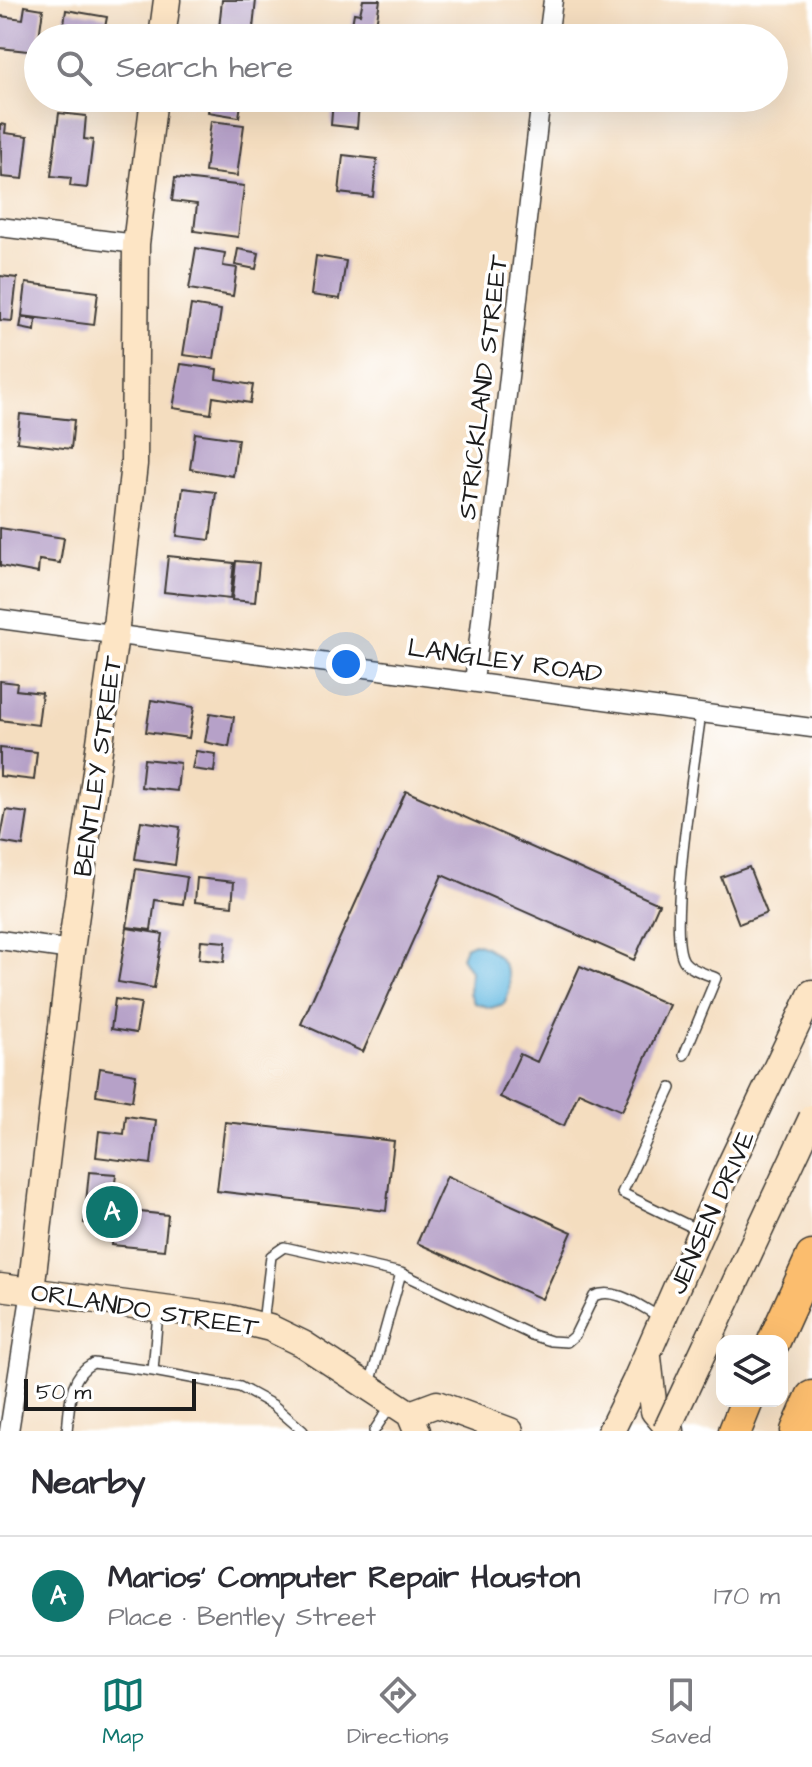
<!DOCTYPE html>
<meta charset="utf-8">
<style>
body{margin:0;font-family:"Architects Daughter",sans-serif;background:#f2f2f3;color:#2b2b33}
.controls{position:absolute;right:24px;bottom:24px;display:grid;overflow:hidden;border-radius:16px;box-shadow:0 8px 32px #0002}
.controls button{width:72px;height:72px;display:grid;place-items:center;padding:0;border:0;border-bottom:2px solid #e1e1e2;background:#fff;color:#2b2b33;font:40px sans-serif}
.scale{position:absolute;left:24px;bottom:20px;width:172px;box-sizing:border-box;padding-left:8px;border:4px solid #1c1c1c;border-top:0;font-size:22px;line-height:28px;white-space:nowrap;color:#1c1c1c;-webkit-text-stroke:6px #fff;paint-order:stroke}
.you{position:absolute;left:346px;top:664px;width:28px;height:28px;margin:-20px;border:6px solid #fff;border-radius:50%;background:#1a73e8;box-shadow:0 0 0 12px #1a73e833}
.badge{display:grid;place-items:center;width:52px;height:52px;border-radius:50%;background:#0f766e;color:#fff;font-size:26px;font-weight:700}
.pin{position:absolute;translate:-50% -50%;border:4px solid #fff;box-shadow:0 2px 8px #0006}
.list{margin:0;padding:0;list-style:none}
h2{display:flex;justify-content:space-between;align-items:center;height:104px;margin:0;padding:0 32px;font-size:34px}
h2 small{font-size:26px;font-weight:400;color:#7c7c81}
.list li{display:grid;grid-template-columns:52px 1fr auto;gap:24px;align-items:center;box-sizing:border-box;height:120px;padding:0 32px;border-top:2px solid #e1e1e2}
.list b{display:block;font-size:30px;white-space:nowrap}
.list p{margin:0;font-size:26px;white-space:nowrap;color:#7c7c81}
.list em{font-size:26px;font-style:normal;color:#7c7c81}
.icon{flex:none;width:44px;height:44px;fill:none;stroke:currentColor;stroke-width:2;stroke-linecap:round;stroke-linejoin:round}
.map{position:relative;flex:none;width:812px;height:1431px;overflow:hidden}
.search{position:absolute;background:#fff;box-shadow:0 8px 32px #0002;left:24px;right:24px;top:24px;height:88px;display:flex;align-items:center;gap:20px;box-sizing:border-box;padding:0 28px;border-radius:44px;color:#7c7c81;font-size:30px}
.sheet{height:224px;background:#fff}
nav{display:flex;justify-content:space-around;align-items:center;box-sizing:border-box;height:112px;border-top:2px solid #e1e1e2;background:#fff;font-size:22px;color:#7c7c81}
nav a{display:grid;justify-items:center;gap:4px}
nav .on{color:#0f766e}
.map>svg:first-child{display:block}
</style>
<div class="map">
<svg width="812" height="1431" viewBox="0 0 812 1431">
<rect width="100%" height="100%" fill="#fff"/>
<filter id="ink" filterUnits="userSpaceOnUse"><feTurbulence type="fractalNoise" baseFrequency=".0125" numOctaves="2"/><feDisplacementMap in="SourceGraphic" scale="16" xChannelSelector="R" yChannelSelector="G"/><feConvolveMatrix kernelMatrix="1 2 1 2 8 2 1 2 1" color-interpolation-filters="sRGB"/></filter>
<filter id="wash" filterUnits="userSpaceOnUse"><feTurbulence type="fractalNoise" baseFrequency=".006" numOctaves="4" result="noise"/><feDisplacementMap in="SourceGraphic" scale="32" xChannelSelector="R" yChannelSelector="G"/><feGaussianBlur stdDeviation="1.8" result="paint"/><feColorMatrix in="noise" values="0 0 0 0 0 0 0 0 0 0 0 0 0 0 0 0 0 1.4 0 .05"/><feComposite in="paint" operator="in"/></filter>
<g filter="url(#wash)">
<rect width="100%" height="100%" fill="#f4ddbf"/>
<!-- water -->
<path fill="#65b9e1" stroke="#406a7e" stroke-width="2" d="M474 943C501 949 519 979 504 1004L491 1008 474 1003 469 993 470 971 461 957 465 947Z"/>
<g id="blocks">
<!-- building -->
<path fill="#b6a1c8" d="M222 0H256L252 38H218Z
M363 0H380L374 38 350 36 354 13 360 14Z
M25 6 43 9 37 52 0 48V16L23 19Z
M66 10 107 17 103 38H62Z
M210 98H242L239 117 208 112Z
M333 100 359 103 357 128 331 125Z
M59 113 86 116 84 139 93 140 87 188 70 186 71 178 51 176Z
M211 121 244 125 237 176 205 172Z
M0 124 6 125 5 133 28 136 23 179 2 177Z
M343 155 377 159 373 197 339 193Z
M175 178 244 186 238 237 194 231 197 204 172 201Z
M196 248 225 253 223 266 237 268 233 296 189 289Z
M238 249 259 253 256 269 235 265Z
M316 256 346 261 340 299 311 295Z
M0 276 17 278 12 321 0 320Z
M26 283 98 292 94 325 22 316Z
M191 305 221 310 214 359 183 355Z
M22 317 36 319 35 331 20 328Z
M181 364 217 369 216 379 253 385 250 403 213 397 211 414 173 408Z
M20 414 74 420 71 449 17 442Z
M195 433 238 439 233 476 190 469Z
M183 488 216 492 210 540 177 536Z
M0 528 64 538 60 563 39 560 38 573 0 566Z
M168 556 234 563 230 599 164 592Z
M236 561 259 563 255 602 232 600Z
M0 681 17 683 16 690 42 693 38 725 0 720Z
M151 700 194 707 189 738 146 732Z
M210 713 234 717 229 747 205 742Z
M0 748 37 752 34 780 0 776Z
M196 751 216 754 214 772 192 769Z
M144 759 180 763 177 791 141 787Z
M406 791 659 904 634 960 442 875 363 1052 301 1024Z
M6 810 28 813 23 846 0 842Z
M141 821 180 827 175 865 135 859Z
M749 867 767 913 739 924 721 877Z
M136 869 187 877 183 904 155 900 151 930 127 927Z
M197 878 234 882 232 906 195 902Z
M127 928 163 934 154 988 118 982Z
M201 940 226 942 224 962 199 959Z
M580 966 669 1005 622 1111 579 1092 564 1126 500 1097 520 1054 537 1062Z
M115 999 141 1003 136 1033 111 1029Z
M100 1068 136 1074 132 1101 96 1095Z
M126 1116 156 1120 151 1164 96 1157 99 1131 124 1134Z
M225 1122 394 1141 386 1211 217 1191Z
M89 1172 116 1174 112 1209 168 1215 164 1250 112 1245 114 1226 84 1223Z
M447 1176 572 1232 542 1299 417 1243Z"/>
</g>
</g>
<g filter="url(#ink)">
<use href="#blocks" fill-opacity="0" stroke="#3c3934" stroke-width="2"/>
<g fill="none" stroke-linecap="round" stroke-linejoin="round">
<defs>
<path id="lane" d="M684 1055 716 978C707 974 690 970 684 961 666 935 696 754 701 713
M671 1088 622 1193 698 1230
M158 1312 153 1371 240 1387 273 1405 303 1431
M263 1323 271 1256 284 1247 401 1273 532 1335 551 1341 567 1342 575 1335 594 1296C616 1286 642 1308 662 1318
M370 1384 401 1273
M67 1431C70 1406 68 1376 93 1363L153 1371
M374 1431 391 1405"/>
<path id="street" d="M548 38 553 0
M0 227 136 244
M0 619 812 728
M474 682 541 98
M0 940 71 950
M9 1431 31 1291"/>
<path id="secondary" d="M162 38 167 0
M0 1287 230 1318 270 1328 303 1344 410 1414 417 1431
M31 1291 71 950 115 635 134 464 136 244 154 98
M648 1357 654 1411 671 1431
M410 1414 437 1404 510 1431
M611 1431 635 1382 726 1174 812 993"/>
<path id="highway" d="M774 1341 812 1257
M735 1431 747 1401
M797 1431 812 1397"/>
</defs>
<!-- lane casing -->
<use href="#lane" stroke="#3c3934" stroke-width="12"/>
<!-- street casing -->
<use href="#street" stroke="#3c3934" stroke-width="21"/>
<!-- secondary casing -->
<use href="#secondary" stroke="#3c3934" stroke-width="29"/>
<!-- highway casing -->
<use href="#highway" stroke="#3c3934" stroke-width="35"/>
<!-- lane -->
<use href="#lane" stroke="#fff" stroke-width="9"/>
<!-- street -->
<use href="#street" stroke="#fff" stroke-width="18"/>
<!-- secondary -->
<use href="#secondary" stroke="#fde5c5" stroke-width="26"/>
<!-- highway -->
<use href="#highway" stroke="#fbbd6e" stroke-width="32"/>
<defs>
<path id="secondary-bridge" d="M666 1431 812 1118"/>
</defs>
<!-- secondary-bridge casing -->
<use href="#secondary-bridge" stroke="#3c3934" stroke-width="29" stroke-linecap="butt"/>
<!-- secondary-bridge -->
<use href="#secondary-bridge" stroke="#fde5c5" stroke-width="26"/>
</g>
</g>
<g text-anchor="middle" stroke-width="7" stroke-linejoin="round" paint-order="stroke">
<!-- street labels -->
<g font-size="26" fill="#1c1c1c" stroke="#fff">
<text transform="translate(482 387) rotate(-83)" y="9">STRICKLAND STREET</text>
<text transform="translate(505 660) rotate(8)" y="9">LANGLEY ROAD</text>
<text transform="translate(97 766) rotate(-82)" y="9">BENTLEY STREET</text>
<text transform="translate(711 1212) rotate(-66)" y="9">JENSEN DRIVE</text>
<text transform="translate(145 1309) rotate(9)" y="9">ORLANDO STREET</text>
</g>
</g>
</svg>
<div class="controls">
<button><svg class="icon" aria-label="layers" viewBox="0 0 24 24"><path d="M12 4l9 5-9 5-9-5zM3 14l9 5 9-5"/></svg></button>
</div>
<div class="scale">50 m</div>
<div class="you"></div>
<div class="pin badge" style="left:112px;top:1212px">A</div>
<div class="search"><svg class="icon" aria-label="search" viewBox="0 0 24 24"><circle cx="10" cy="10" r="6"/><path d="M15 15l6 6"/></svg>Search here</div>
</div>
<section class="sheet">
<h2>Nearby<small></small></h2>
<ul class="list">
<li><span class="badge">A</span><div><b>Marios' Computer Repair Houston</b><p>Place · Bentley Street</p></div><em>170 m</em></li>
</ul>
</section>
<nav>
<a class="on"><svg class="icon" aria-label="map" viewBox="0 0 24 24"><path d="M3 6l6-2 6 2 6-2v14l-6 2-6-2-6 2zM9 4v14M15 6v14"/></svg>Map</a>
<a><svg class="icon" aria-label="directions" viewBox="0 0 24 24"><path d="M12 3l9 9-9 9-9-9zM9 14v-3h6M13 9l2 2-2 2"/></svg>Directions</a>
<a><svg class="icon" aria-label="saved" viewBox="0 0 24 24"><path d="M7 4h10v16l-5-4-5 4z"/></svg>Saved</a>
</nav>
